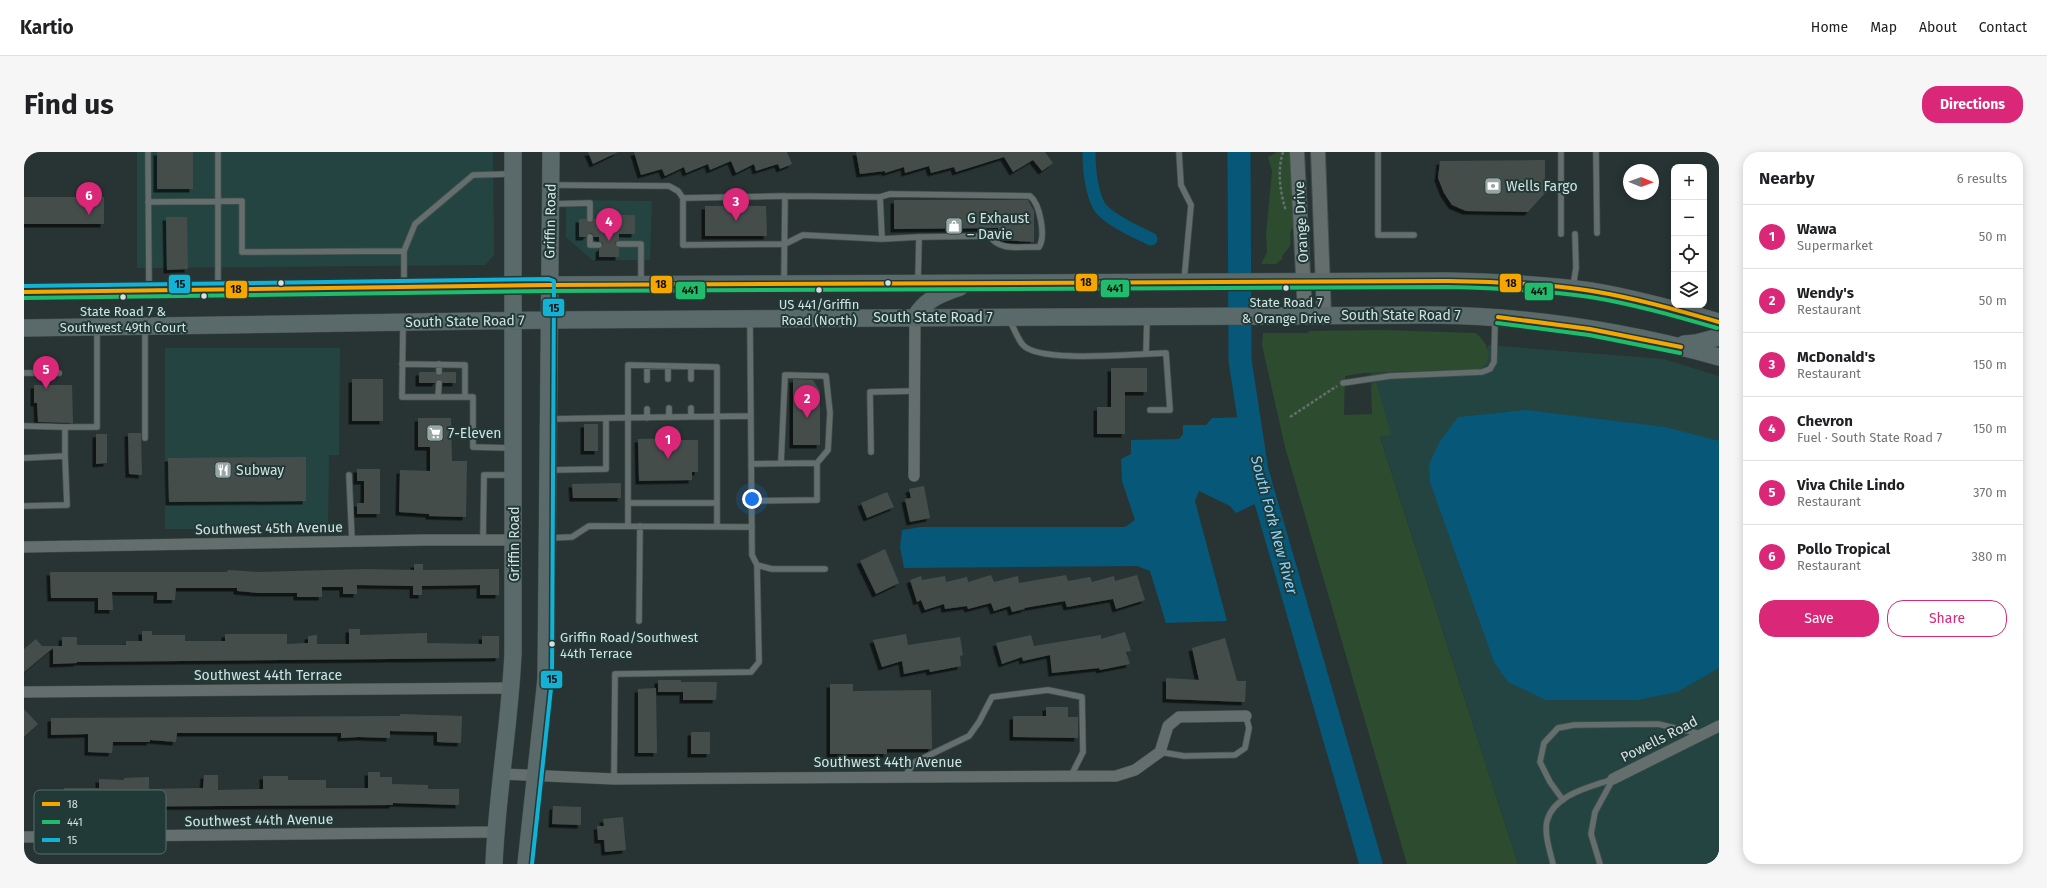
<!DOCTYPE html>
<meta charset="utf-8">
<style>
body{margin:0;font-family:"Fira Sans",sans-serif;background:#f6f6f6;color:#202124}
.controls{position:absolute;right:12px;top:12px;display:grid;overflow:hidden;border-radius:8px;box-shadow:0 2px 10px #0003}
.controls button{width:36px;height:36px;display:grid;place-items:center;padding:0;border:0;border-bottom:1px solid #e0e0e0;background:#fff;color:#202124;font:20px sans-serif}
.compass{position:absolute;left:1599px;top:12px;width:36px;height:36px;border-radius:50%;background:#fff;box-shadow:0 2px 10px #0003;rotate:91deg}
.you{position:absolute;left:728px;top:347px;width:14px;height:14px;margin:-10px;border:3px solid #fff;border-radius:50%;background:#1a73e8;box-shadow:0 0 0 6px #1a73e833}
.badge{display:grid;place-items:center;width:26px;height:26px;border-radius:50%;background:#db2777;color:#fff;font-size:13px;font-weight:700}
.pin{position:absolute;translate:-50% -33px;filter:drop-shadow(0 1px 2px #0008)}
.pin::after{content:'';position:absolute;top:21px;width:14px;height:12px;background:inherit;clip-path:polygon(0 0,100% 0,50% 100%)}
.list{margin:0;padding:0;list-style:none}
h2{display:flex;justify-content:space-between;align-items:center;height:52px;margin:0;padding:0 16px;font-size:17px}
h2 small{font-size:13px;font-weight:400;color:#757577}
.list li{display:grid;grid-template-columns:26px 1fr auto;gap:12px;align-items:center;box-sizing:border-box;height:64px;padding:0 16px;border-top:1px solid #e0e0e0}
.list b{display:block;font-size:15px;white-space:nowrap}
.list p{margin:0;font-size:13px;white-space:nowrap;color:#757577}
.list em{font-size:13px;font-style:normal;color:#757577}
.actions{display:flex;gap:8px;padding:12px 16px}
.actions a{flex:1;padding:9px 0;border:1px solid #db2777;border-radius:16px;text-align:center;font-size:14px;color:#db2777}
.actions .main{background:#db2777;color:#fff}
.icon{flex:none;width:22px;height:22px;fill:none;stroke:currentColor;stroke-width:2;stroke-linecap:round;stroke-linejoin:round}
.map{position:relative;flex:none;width:1695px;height:712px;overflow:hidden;border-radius:16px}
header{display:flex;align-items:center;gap:24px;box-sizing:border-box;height:56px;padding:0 20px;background:#fff;border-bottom:1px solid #e0e0e0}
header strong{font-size:19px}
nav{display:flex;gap:22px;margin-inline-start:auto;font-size:14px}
.intro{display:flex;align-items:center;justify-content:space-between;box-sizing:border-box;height:96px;padding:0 24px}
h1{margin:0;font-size:28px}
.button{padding:10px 18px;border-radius:16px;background:#db2777;color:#fff;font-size:14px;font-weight:700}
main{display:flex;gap:24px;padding:0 24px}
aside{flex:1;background:#fff;border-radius:16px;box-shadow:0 2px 10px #0003}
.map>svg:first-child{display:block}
</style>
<header>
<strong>Kartio</strong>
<nav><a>Home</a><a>Map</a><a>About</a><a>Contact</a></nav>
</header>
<div class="intro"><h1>Find us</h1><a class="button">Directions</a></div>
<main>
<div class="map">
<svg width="1695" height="712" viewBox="0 0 1695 712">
<defs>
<filter id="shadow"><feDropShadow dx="-3.5" dy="3.5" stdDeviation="0" flood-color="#0009"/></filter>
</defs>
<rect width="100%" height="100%" fill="#273433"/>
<!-- built -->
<path fill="#244442" d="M113 0H469L470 103 461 113 113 116Z
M542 48 628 49 626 108H568L542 85Z
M1464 193 1639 207 1695 224V712H1494L1356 284 1366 283 1349 232 1347 235V221L1455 217 1464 200Z
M141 196H316L315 303H305L304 377H141Z"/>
<!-- green -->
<path fill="#2d4b2e" d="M1253 0H1266L1269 75C1264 81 1268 86 1266 93 1264 99 1258 101 1258 107L1252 112H1237L1243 100 1242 82 1248 19 1244 5Z
M1358 178 1451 181C1464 189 1472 209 1455 217L1340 221 1321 224 1320 263 1348 262 1347 235 1349 232 1352 230 1367 283 1356 285 1494 712H1383L1261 295 1238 193 1239 181H1284L1285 179Z"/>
<!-- water -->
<path fill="#075778" d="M1502 258 1641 275 1695 289V516L1653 540 1613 548H1522L1484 530 1470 510 1406 330 1405 312 1416 289 1434 265Z
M1225 265 1233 319V351L1212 361 1206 354 1175 339 1171 349 1203 469 1142 471 1126 419 1113 414 880 416 876 395 878 378 897 375H1101L1111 368 1098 329 1097 307 1107 302V288L1155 287 1159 282V273H1182L1188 266Z"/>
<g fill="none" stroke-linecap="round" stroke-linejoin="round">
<!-- canal -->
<path stroke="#075778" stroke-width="13" d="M1065 0C1065 18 1067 38 1075 54 1083 67 1114 81 1127 87"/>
<!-- river -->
<path stroke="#075778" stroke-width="23" d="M1215 0 1216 208 1233 319 1347 712"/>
</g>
<!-- building -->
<path fill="#444e4c" filter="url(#shadow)" d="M133 0H169V37H133Z
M564 0H594L569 12Z
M610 0H763L768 12 756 17 754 12 732 19 730 12 712 21 707 9 686 18 684 12 662 21 660 15 641 24 638 17 617 23Z
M832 0H1021L1029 11 1018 19 1009 8 989 20 980 5 932 20 930 15 907 21 905 14 881 21 880 15 861 21V19L836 22Z
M1521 8V41L1504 60 1442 59 1428 53 1420 41 1414 26 1416 9Z
M0 45H80V72H0Z
M870 48H1004L1010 59V90L977 88 974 86V76L870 77Z
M681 54H742L743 84H681Z
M579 63H611V82H595V88L591 90 592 94 595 96V105H575V97L578 95 579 91 575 89V85H570L568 81 564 82 562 85H555V67H562L566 71 570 67H579Z
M142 65H163L164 117 143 118Z
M1087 216H1123V240H1101V282H1073V255H1087Z
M395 220H411L415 224 419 220H432V231H419L415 227 411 231H395Z
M328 227H359V269H328Z
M769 227 789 228 796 239V293H769Z
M10 233H48L49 271 14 270 13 251H10Z
M394 266H427L428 309H443L442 365 405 364V362L375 360 376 318 406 319V295H394Z
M560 272H574V299H560Z
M104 281H117L118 323 105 322Z
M72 282H83V311L72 312Z
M652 286V288H674V320H668V328L615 329 614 287Z
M282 305V349L145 350 144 306Z
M333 317H356V362H333V351H340V329H333Z
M597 331V346H549L548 332Z
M900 334 906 366 886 370 881 347 887 346 885 337Z
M863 340 870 355 843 366 837 351Z
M861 397 875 431 852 442 836 409Z
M390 412H399V418L475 417V443H456V433L398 434V443H389V434L333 433V442H319V435H298V445H273V441H235L213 439V436H152L151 448H133V440H88L89 458H74V446H27L26 420H203L204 418 235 420 342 417 390 418Z
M967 423 970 430 994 424 995 431 1042 423 1044 429 1066 425 1068 430 1090 424 1091 429 1113 423 1121 448 1092 457 1089 447 1043 455 1041 449 1000 456 1001 457 988 460 986 454 970 459 967 451 944 457 943 454 921 457 920 452 901 458 897 448 893 450 886 428 897 424 898 428 921 424 922 430 943 425 944 430Z
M325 477H336V483L403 481V491L458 492V484H475V506L53 510V511L29 512V496L0 520V497L12 487 18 494H38V485H53V493H102V489H118V479H128V483H161V489H201V482H263V492L284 491V484L293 483V492H325Z
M1101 480 1107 499 1102 500 1106 512 1076 518 1075 516 1028 521 1026 503 999 509 998 505 978 512 972 491 1007 483 1010 494 1077 483V487Z
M882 482 884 493 936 485 939 503 936 504 937 514 906 520 905 517 880 522 878 509 858 515 849 488Z
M1201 486 1213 529H1222L1221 550 1142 547V526L1175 528 1168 496Z
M634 528H657V530H693L692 548H659V540H634Z
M806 532H829V539L907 538 908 597H863V602H806Z
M632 536 633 601H614V537Z
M1022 555H1044V565H1054V586L989 585V564H1022Z
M0 557 14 572 0 585Z
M376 562 438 564 437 591 413 590V580L366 579V586L335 585 317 586V581H153L152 590 126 588V590H89L88 601 64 600V582L27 583V566L376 564Z
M667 580H686V602H667Z
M344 620H356V625H368V632L404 633V637H435V653L369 651V653L31 655 30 639H40V636H75V627L100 628V626L125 625V637L179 636 180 623H194V638L239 637V624H264V628H302V636H344Z
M529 654 557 655V673L528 672Z
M599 665 602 698 581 700 580 688H574L573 674H580L579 667Z"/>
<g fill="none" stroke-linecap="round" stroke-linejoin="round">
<defs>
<path id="service" d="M124 0 125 136
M194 0V135
M1155 0 1157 33 1167 53 1160 129
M1354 0V83H1390
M1572 0 1573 81
M528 33 645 34 654 39 659 46
M761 44 856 45 858 87 779 83 761 92 659 93V46Z
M856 45 866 42 1006 44C1016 52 1022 84 1015 95 998 94 975 100 966 84L895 85
M124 50 218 49V100L380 99 391 72 449 23 486 22
M528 52 566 51V67
M1537 82V0
M566 85V93H575
M858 87 895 85 894 129
M595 92H617V131
M380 99V133
M760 130 761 44
M1549 135 1552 116 1551 82
M1123 166 1122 202 1142 201 1146 258H1126
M726 169 728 403 733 413 748 417H801
M986 169C990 176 993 186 999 193 1014 210 1098 203 1122 202
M379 173 378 245H449V295L488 296
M121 176V286
M378 212 441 213V245
M415 212V220
M623 214V228
M0 221H35
M644 227V214
M667 227V215
M1319 231 1366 224 1458 220 1466 217 1470 210 1471 168
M414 245 415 231
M645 256V265
M667 256V265
M623 257V266
M582 266 727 264
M526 267 582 266V317L527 318
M0 274 41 275V304
M41 275H73V177
M847 300 846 240 891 239
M0 306 41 304 43 353 0 354
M757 311 761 223 802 224 806 261 804 298 793 311
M727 312 793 311V348L728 349
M325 323 328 389
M604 351H693
M604 374V213L693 215V375
M525 386 548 385 565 374 728 375
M459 388 460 323H487
M615 469 616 374
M1136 600 1160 604 1211 603 1221 596 1225 576 1222 564
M880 625 891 610 945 584 955 570 968 545 1024 538 1058 545 1059 600 1047 624
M590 627 591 522 727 520 735 510 733 413
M1539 648 1526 630 1516 610 1520 591 1534 576 1550 573 1634 572 1677 582
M1529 712C1526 699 1520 682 1523 669 1530 642 1567 635 1589 627L1571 660 1567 682 1576 712"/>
<path id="minor" d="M890 324 891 165
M0 395 401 388H490
M0 540 488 536
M478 622 590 627 1092 624 1111 618 1136 600 1144 574 1155 565 1222 564
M1589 627 1695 574
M0 685 471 680"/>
<path id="tertiary" d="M1273 0 1281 163
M1294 0 1300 163"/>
<path id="primary" d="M0 140 525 133 1423 129C1471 130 1519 132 1567 139 1610 146 1653 158 1695 170
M891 165C903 146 915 143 936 135
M0 176 525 168 1408 163C1506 164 1601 179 1695 205
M1660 192 1672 191 1695 185
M470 712C473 641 486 571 489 501V0
M502 712 522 527 527 0"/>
</defs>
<!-- service casing -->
<use href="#service" stroke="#434f4d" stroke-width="7"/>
<!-- minor casing -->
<use href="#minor" stroke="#434f4d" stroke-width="12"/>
<!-- tertiary casing -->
<use href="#tertiary" stroke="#434f4d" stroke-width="16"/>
<!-- primary casing -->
<use href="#primary" stroke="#434f4d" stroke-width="18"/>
<!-- path -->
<path stroke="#646f6e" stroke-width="2.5" stroke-dasharray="3 2" stroke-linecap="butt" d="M1259 0C1253 19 1256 40 1262 59
M1266 265 1313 234"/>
<!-- service -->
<use href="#service" stroke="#636e6d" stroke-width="5.5"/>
<!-- minor -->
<use href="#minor" stroke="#636e6d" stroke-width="11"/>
<!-- tertiary -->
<use href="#tertiary" stroke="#636e6d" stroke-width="14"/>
<!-- primary -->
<use href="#primary" stroke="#5a6a6a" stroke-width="17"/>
<defs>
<path id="bus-1" d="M0 140 525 133 1423 129C1471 130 1520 131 1568 139 1611 146 1653 158 1695 170
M1474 165 1566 177 1657 195"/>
<path id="bus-2" d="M0 146 525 139 1423 135C1471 136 1519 138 1566 145 1609 152 1651 164 1693 176
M1473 171 1565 183 1656 201"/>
<path id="bus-3" d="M0 134 525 127 530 129 528 527 508 712"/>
</defs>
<!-- bus-1 casing -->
<use href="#bus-1" stroke="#213a38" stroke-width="7"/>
<!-- bus-2 casing -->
<use href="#bus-2" stroke="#213a38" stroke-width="7"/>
<!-- bus-3 casing -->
<use href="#bus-3" stroke="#213a38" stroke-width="7"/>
<!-- bus-1 -->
<use href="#bus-1" stroke="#f7a600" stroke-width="4"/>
<!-- bus-2 -->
<use href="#bus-2" stroke="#20bc6c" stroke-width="4"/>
<!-- bus-3 -->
<use href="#bus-3" stroke="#13b2d5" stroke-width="4"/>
</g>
<!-- icons -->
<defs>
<symbol id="bank-square" viewBox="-11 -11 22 22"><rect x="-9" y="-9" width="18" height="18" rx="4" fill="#97a5a3" stroke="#213a38"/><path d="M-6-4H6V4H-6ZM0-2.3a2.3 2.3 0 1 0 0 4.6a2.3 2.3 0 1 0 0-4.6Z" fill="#fff"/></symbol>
<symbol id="shop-square" viewBox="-11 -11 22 22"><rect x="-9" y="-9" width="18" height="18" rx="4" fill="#97a5a3" stroke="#213a38"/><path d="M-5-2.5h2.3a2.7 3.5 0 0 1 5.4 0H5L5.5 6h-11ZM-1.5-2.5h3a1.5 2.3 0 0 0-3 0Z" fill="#fff"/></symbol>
<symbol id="supermarket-square" viewBox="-11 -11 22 22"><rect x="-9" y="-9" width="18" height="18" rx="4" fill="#97a5a3" stroke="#213a38"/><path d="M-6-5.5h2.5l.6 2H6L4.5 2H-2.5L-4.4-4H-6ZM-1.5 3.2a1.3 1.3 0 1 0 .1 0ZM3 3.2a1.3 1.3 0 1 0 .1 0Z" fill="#fff"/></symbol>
<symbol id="restaurant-square" viewBox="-11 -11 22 22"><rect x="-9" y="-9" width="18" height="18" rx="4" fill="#97a5a3" stroke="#213a38"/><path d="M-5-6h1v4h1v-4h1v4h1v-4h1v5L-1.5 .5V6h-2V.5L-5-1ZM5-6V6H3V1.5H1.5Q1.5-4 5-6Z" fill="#fff"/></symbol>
</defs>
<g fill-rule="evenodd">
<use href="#bank-square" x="1459" y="24" width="20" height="20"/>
<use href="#shop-square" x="920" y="64" width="20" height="20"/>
<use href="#supermarket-square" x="401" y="271" width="20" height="20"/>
<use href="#restaurant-square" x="189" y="308" width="20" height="20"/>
</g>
<!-- markers -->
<g fill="#d3e2e0" stroke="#213a38" stroke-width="1.5">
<circle cx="257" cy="131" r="3.5"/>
<circle cx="864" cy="131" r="3.5"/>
<circle cx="1262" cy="136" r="3.5"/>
<circle cx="795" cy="138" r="3.5"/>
<circle cx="180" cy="144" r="3.5"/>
<circle cx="99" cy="145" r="3.5"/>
<circle cx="528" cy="492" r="3.5"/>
</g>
<g text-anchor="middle" stroke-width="4" stroke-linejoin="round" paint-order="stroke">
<!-- bus labels -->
<g font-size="13" fill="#d3e2e0" stroke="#213a38">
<text x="1262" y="155">State Road 7<tspan x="1262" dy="16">&amp; Orange Drive</tspan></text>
<text x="795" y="157">US 441/Griffin<tspan x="795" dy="16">Road (North)</tspan></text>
<text x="99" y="164">State Road 7 &amp;<tspan x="99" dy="16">Southwest 49th Court</tspan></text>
<text x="536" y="490" text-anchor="start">Griffin Road/Southwest<tspan x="536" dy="16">44th Terrace</tspan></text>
</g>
<!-- poi labels -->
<g font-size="14" fill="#d3e2e0" stroke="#213a38" text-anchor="start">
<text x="1482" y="39">Wells Fargo</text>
<text x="943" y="71">G Exhaust<tspan x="943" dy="16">– Davie</tspan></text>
<text x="424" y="286">7-Eleven</text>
<text x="212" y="323">Subway</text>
</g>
<!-- street labels -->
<g font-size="14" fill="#d3e2e0" stroke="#213a38">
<text transform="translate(526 69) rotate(-89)" y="5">Griffin Road</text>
<text transform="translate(1277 70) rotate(-93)" y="5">Orange Drive</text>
<text x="1377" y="168">South State Road 7</text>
<text x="909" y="170">South State Road 7</text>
<text transform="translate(441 169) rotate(-1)" y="5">South State Road 7</text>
<text transform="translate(245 376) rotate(-1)" y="5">Southwest 45th Avenue</text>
<text transform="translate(490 392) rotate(-90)" y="5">Griffin Road</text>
<text x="244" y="528">Southwest 44th Terrace</text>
<text transform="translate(1635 587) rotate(-27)" y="5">Powells Road</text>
<text x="864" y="615">Southwest 44th Avenue</text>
<text transform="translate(235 668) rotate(-1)" y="5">Southwest 44th Avenue</text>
</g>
<!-- water labels -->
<g font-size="15" font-style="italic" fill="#86d3fe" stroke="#213a38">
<text transform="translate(1250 373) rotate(75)" y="5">South Fork New River</text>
</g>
</g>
<!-- legend -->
<rect x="10" y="638" width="132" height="64" rx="6" fill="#213a38" stroke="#566c6a" stroke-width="1"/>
<rect x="18" y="650" width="18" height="4" fill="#f7a600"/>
<rect x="18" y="668" width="18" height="4" fill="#20bc6c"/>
<rect x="18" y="686" width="18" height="4" fill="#13b2d5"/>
<g font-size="11" fill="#d3e2e0">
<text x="43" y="656">18</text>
<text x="43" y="674">441</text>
<text x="43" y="692">15</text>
</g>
<g stroke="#213a38" stroke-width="1.5">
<rect x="1051" y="121" width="23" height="19" rx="4" fill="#f7a600"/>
<rect x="1475" y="121" width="23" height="20" rx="4" fill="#f7a600"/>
<rect x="144" y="122" width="23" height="20" rx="4" fill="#13b2d5"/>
<rect x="626" y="123" width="23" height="19" rx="4" fill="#f7a600"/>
<rect x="1076" y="127" width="30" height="19" rx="4" fill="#20bc6c"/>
<rect x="201" y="128" width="23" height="19" rx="4" fill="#f7a600"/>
<rect x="651" y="129" width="31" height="19" rx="4" fill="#20bc6c"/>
<rect x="1500" y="130" width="30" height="19" rx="4" fill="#20bc6c"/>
<rect x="518" y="146" width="23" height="19" rx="4" fill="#13b2d5"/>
<rect x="516" y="518" width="23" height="19" rx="4" fill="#13b2d5"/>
</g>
<g font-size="11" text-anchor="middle" font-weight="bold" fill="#111">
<text x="1062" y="134">18</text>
<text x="1487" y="135">18</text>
<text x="156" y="136">15</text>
<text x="637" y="136">18</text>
<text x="1091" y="140">441</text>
<text x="212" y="141">18</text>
<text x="666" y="142">441</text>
<text x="1515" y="143">441</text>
<text x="530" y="160">15</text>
<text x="528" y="531">15</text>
</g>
</svg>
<div class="controls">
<button>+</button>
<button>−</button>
<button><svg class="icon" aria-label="locate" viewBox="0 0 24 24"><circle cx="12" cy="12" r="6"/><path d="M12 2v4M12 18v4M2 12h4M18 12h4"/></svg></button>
<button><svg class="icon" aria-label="layers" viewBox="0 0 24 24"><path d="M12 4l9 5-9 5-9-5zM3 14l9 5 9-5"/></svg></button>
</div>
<svg class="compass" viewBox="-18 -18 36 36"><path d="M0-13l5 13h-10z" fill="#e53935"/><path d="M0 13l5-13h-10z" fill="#757577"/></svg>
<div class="you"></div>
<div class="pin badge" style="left:644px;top:307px">1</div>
<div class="pin badge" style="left:783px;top:266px">2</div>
<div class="pin badge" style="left:712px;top:69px">3</div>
<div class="pin badge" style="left:585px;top:89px">4</div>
<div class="pin badge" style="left:22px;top:237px">5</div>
<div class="pin badge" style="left:65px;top:63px">6</div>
</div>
<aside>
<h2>Nearby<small>6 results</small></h2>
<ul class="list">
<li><span class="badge">1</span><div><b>Wawa</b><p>Supermarket</p></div><em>50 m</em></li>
<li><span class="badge">2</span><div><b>Wendy's</b><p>Restaurant</p></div><em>50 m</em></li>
<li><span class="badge">3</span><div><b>McDonald's</b><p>Restaurant</p></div><em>150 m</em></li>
<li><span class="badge">4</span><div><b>Chevron</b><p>Fuel · South State Road 7</p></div><em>150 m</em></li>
<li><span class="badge">5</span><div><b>Viva Chile Lindo</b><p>Restaurant</p></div><em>370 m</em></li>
<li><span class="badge">6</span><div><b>Pollo Tropical</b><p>Restaurant</p></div><em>380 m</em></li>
</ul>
<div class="actions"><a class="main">Save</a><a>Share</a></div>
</aside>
</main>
